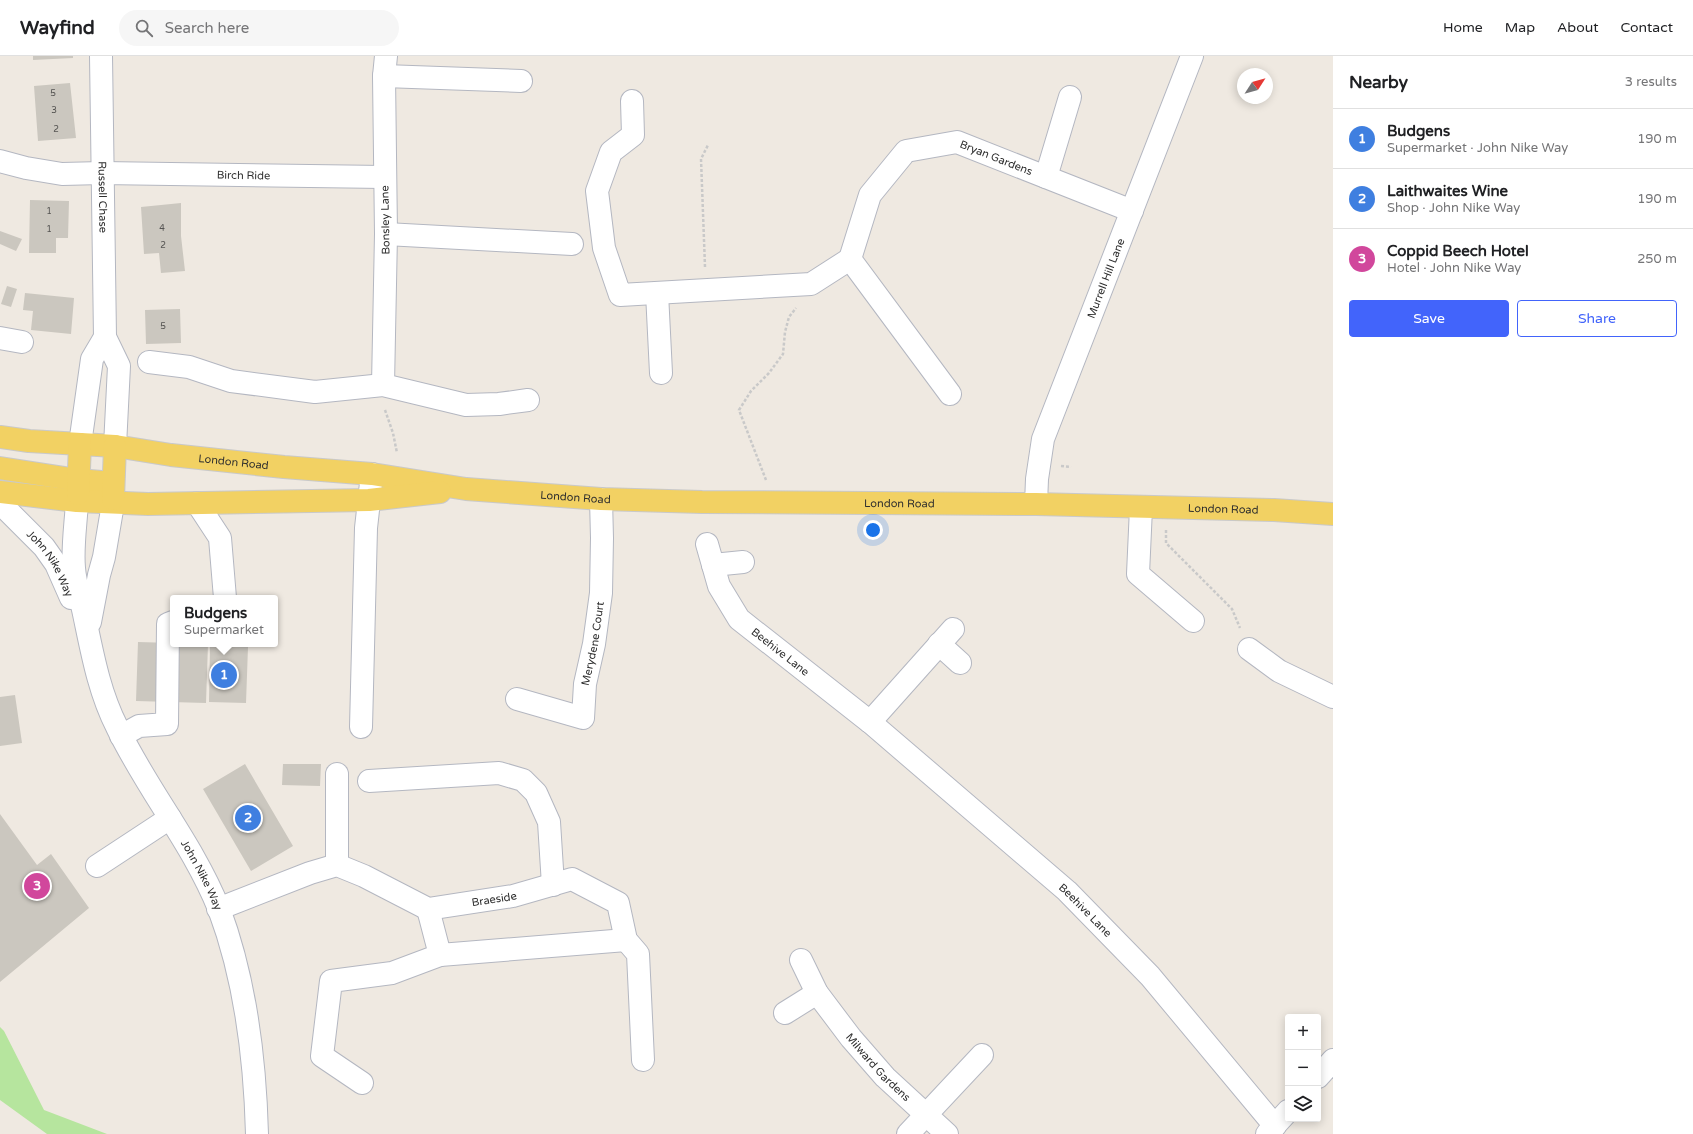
<!DOCTYPE html>
<meta charset="utf-8">
<style>
body{margin:0;font-family:"Varela Round",sans-serif;background:#f6f6f6;color:#202124}
.controls{position:absolute;right:12px;bottom:12px;display:grid;overflow:hidden;border-radius:4px;box-shadow:0 2px 10px #0003}
.controls button{width:36px;height:36px;display:grid;place-items:center;padding:0;border:0;border-bottom:1px solid #e0e0e0;background:#fff;color:#202124;font:20px sans-serif}
.compass{position:absolute;left:1237px;top:12px;width:36px;height:36px;border-radius:50%;background:#fff;box-shadow:0 2px 10px #0003;rotate:54deg}
.you{position:absolute;left:873px;top:474px;width:14px;height:14px;margin:-10px;border:3px solid #fff;border-radius:50%;background:#1a73e8;box-shadow:0 0 0 6px #1a73e833}
.badge{display:grid;place-items:center;width:26px;height:26px;border-radius:50%;background:#4264fb;color:#fff;font-size:13px;font-weight:700}
.pin{position:absolute;translate:-50% -50%;border:2px solid #fff;box-shadow:0 1px 4px #0006}
.popup{position:absolute;left:170px;top:539px;width:108px;height:52px;box-sizing:border-box;display:grid;place-content:center;border-radius:4px;background:#fff;filter:drop-shadow(0 1px 3px #0005);font-size:13px;white-space:nowrap;color:#757577}
.popup b{font-size:15px;color:#202124}
.popup::after{content:'';position:absolute;left:50%;top:100%;margin-left:-8px;border:8px solid transparent;border-top-color:#fff}
.list{margin:0;padding:0;list-style:none}
h2{display:flex;justify-content:space-between;align-items:center;height:52px;margin:0;padding:0 16px;font-size:17px}
h2 small{font-size:13px;font-weight:400;color:#757577}
.list li{display:grid;grid-template-columns:26px 1fr auto;gap:12px;align-items:center;box-sizing:border-box;height:60px;padding:0 16px;border-top:1px solid #e0e0e0}
.list b{display:block;font-size:15px;white-space:nowrap}
.list p{margin:0;font-size:13px;white-space:nowrap;color:#757577}
.list em{font-size:13px;font-style:normal;color:#757577}
.actions{display:flex;gap:8px;padding:12px 16px}
.actions a{flex:1;padding:9px 0;border:1px solid #4264fb;border-radius:4px;text-align:center;font-size:14px;color:#4264fb}
.actions .main{background:#4264fb;color:#fff}
.icon{flex:none;width:22px;height:22px;fill:none;stroke:currentColor;stroke-width:2;stroke-linecap:round;stroke-linejoin:round}
.map{position:relative;flex:none;width:1333px;height:1078px;overflow:hidden}
header{display:flex;align-items:center;gap:24px;box-sizing:border-box;height:56px;padding:0 20px;background:#fff;border-bottom:1px solid #e0e0e0}
header strong{font-size:19px}
nav{display:flex;gap:22px;margin-inline-start:auto;font-size:14px}
.search{width:280px;height:36px;background:#f6f6f6;display:flex;align-items:center;gap:10px;box-sizing:border-box;padding:0 14px;border-radius:22px;color:#757577;font-size:15px}
main{display:flex}
aside{flex:1;background:#fff}
.map>svg:first-child{display:block}
</style>
<header>
<strong>Wayfind</strong>
<div class="search"><svg class="icon" aria-label="search" viewBox="0 0 24 24"><circle cx="10" cy="10" r="6"/><path d="M15 15l6 6"/></svg>Search here</div>
<nav><a>Home</a><a>Map</a><a>About</a><a>Contact</a></nav>
</header>
<main>
<div class="map">
<svg width="1333" height="1078" viewBox="0 0 1333 1078">
<rect width="100%" height="100%" fill="#efe9e1"/>
<!-- green -->
<path fill="#b6e59e" d="M0 971 4 975 44 1054 107 1078H47L0 1044Z"/>
<!-- building -->
<path fill="#cbc7bf" d="M33 0H73V2L33 4Z
M70 27 76 82 38 85 34 30Z
M30 144 69 145 68 182H56V197H29Z
M181 147V180L185 215 161 217 159 197 144 198 141 151Z
M0 175 22 183 16 195 0 188Z
M7 230 17 233 11 251 1 248Z
M25 237 74 242 71 278 31 274 33 255 23 254Z
M180 253 181 287 146 288 145 254Z
M138 586 208 588 206 647 136 645Z
M210 590 248 591 246 647 209 646Z
M15 639 22 687 0 690V641Z
M245 708 293 790 251 815 203 733Z
M283 708H321L320 730 282 729Z
M0 758 37 809 51 798 89 852 0 926Z"/>
<g fill="none" stroke-linecap="round" stroke-linejoin="round">
<defs>
<g id="minor">
<path id="s1" d="M101 0 105 281 119 310 115 390"/>
<path d="M384 20 521 25"/>
<path d="M632 45 633 79 611 96 597 135 604 192 620 239 811 228 850 203"/>
<path id="s2" d="M0 105 26 112 62 118 102 117 384 121"/>
<path d="M1046 121 1070 41"/>
<path d="M386 178 572 188"/>
<path id="s3" d="M850 203 870 139 906 95 957 86 1132 155"/>
<path d="M850 203 950 338"/>
<path d="M657 237 661 317"/>
<path d="M0 282 22 286"/>
<path d="M149 306 189 311 231 325 315 336 383 329 466 349 499 348 528 344"/>
<path d="M383 329 386 178 384 20 386 0"/>
<path d="M80 388 92 303 105 281"/>
<path id="s4" d="M0 445 5 452 44 491 56 508 71 542"/>
<path id="s5" d="M77 445C76 467 72 491 74 512 75 528 81 543 84 558 92 596 99 636 117 671 147 734 193 788 219 853 246 925 255 1002 257 1078"/>
<path d="M197 447 220 482 225 542"/>
<path id="s6" d="M1036 448 1037 423 1043 383 1192 0"/>
<path d="M1141 452 1138 518 1193 565"/>
<path id="s7" d="M707 488 719 530 739 563 870 666 1067 835 1150 920 1275 1070"/>
<path d="M713 509 743 506"/>
<path d="M90 566 99 519 104 501 113 448"/>
<path d="M939 588 960 607"/>
<path d="M1249 593 1279 615 1333 641"/>
<path id="s8" d="M517 643 583 662 585 628 594 588 601 537 602 482 601 443"/>
<path d="M870 666 953 573"/>
<path d="M361 671 366 472 372 418"/>
<path d="M121 680 139 670 167 668 168 568 173 566"/>
<path d="M337 718V809"/>
<path d="M369 725 499 717 523 724 536 737 549 766 553 829"/>
<path d="M97 810 170 762"/>
<path id="s9" d="M218 853 310 817 337 809 364 820 428 853 513 840 572 823 618 847 626 884 638 898 643 1004"/>
<path d="M428 853 440 899 626 884"/>
<path id="s10" d="M801 904 817 937 851 982 885 1021 947 1078"/>
<path d="M785 957 817 937"/>
<path d="M1318 1021 1333 1004"/>
<path d="M362 1027 322 1000 331 925 392 917 440 899"/>
<path d="M908 1078 982 999"/>
<path d="M1267 1078 1288 1055"/>
</g>
<g id="major">
<path id="s11" d="M0 381 29 385 115 390 171 399 284 411 372 418 466 433 601 443 702 446 1036 448 1274 454 1333 458"/>
<path d="M0 412 78 424 113 427"/>
<path d="M0 436 77 445 148 448 369 444 440 436"/>
<path d="M78 438 80 388"/>
<path d="M113 443 115 390"/>
</g>
</defs>
<!-- minor casing -->
<use href="#minor" stroke="#b4b7c1" stroke-width="24"/>
<!-- major casing -->
<use href="#major" stroke="#c9c9c9" stroke-width="24"/>
<!-- path -->
<path stroke="#c9c9c9" stroke-width="2.5" stroke-dasharray="3 2" stroke-linecap="butt" d="M705 211 701 103 708 89
M385 354 393 377 397 397
M1061 410 1071 411
M766 424 739 354 751 335 769 317 783 298 785 276 789 261 796 252
M1166 474V487L1232 553 1240 572"/>
<!-- minor -->
<use href="#minor" stroke="#fff" stroke-width="22"/>
<!-- major -->
<use href="#major" stroke="#f2d163" stroke-width="22"/>
</g>
<g text-anchor="middle" stroke-width="3" stroke-linejoin="round" paint-order="stroke">
<!-- number labels -->
<g font-size="9" fill="#555452">
<text x="53" y="40">5</text>
<text x="54" y="57">3</text>
<text x="56" y="76">2</text>
<text x="49" y="158">1</text>
<text x="162" y="175">4</text>
<text x="49" y="176">1</text>
<text x="163" y="192">2</text>
<text x="163" y="273">5</text>
</g>
<!-- street labels -->
<g font-size="11" fill="#2e2e2e" stroke="#fff">
<text dy="4" stroke="none"><textPath href="#s3" startOffset="218">Bryan Gardens</textPath></text>
<text dy="4" stroke="none"><textPath href="#s2" startOffset="245">Birch Ride</textPath></text>
<text dy="4" stroke="none"><textPath href="#s1" startOffset="141">Russell Chase</textPath></text>
<text transform="translate(385 164) rotate(-91)" y="4">Bonsley Lane</text>
<text dy="4" stroke="none"><textPath href="#s6" startOffset="238">Murrell Hill Lane</textPath></text>
<text dy="4" stroke="none"><textPath href="#s11" startOffset="235">London Road</textPath></text>
<text dy="4" stroke="none"><textPath href="#s11" startOffset="579">London Road</textPath></text>
<text dy="4" stroke="none"><textPath href="#s11" startOffset="903">London Road</textPath></text>
<text dy="4" stroke="none"><textPath href="#s11" startOffset="1227">London Road</textPath></text>
<text dy="4" stroke="none"><textPath href="#s4" startOffset="81">John Nike Way</textPath></text>
<text dy="4" stroke="none"><textPath href="#s8" startOffset="144">Merydene Court</textPath></text>
<text dy="4" stroke="none"><textPath href="#s7" startOffset="135">Beehive Lane</textPath></text>
<text dy="4" stroke="none"><textPath href="#s5" startOffset="403">John Nike Way</textPath></text>
<text dy="4" stroke="none"><textPath href="#s9" startOffset="295">Braeside</textPath></text>
<text dy="4" stroke="none"><textPath href="#s7" startOffset="535">Beehive Lane</textPath></text>
<text dy="4" stroke="none"><textPath href="#s10" startOffset="133">Milward Gardens</textPath></text>
</g>
</g>
</svg>
<div class="controls">
<button>+</button>
<button>−</button>
<button><svg class="icon" aria-label="layers" viewBox="0 0 24 24"><path d="M12 4l9 5-9 5-9-5zM3 14l9 5 9-5"/></svg></button>
</div>
<svg class="compass" viewBox="-18 -18 36 36"><path d="M0-13l5 13h-10z" fill="#e53935"/><path d="M0 13l5-13h-10z" fill="#757577"/></svg>
<div class="you"></div>
<div class="pin badge" style="left:224px;top:619px;background:#3f7fe0">1</div>
<div class="popup"><b>Budgens</b>Supermarket</div>
<div class="pin badge" style="left:248px;top:762px;background:#3f7fe0">2</div>
<div class="pin badge" style="left:37px;top:830px;background:#d1479c">3</div>
</div>
<aside>
<h2>Nearby<small>3 results</small></h2>
<ul class="list">
<li><span class="badge" style="background:#3f7fe0">1</span><div><b>Budgens</b><p>Supermarket · John Nike Way</p></div><em>190 m</em></li>
<li><span class="badge" style="background:#3f7fe0">2</span><div><b>Laithwaites Wine</b><p>Shop · John Nike Way</p></div><em>190 m</em></li>
<li><span class="badge" style="background:#d1479c">3</span><div><b>Coppid Beech Hotel</b><p>Hotel · John Nike Way</p></div><em>250 m</em></li>
</ul>
<div class="actions"><a class="main">Save</a><a>Share</a></div>
</aside>
</main>
